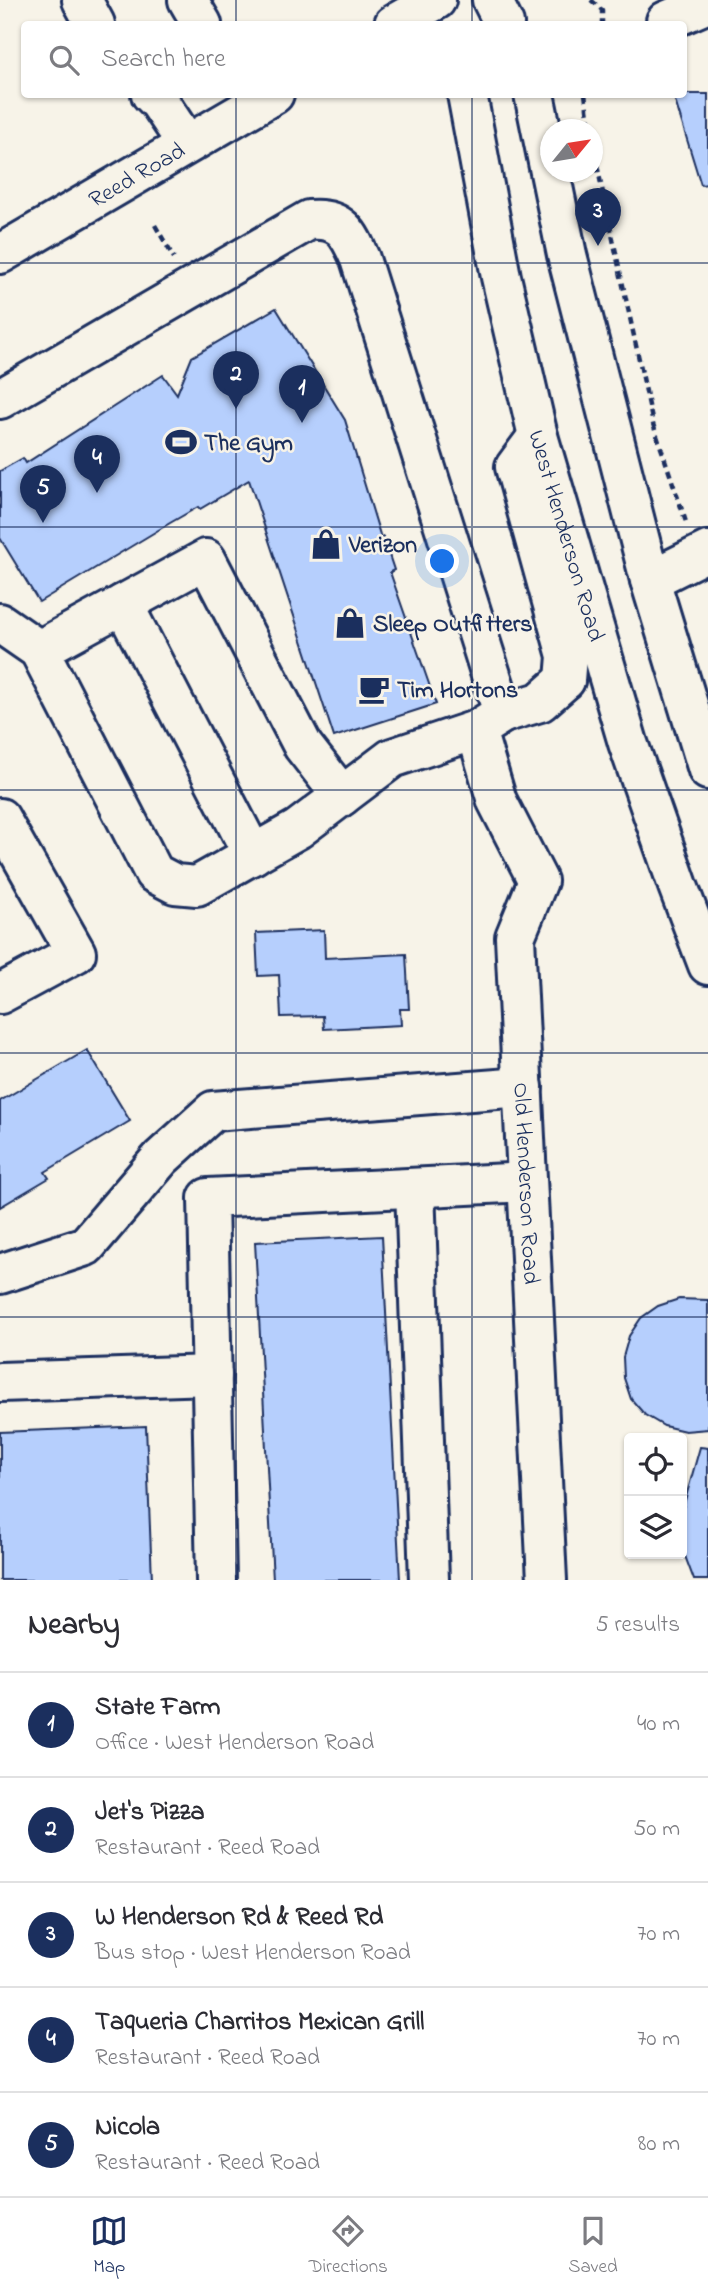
<!DOCTYPE html>
<meta charset="utf-8">
<style>
body{margin:0;font-family:"Indie Flower",sans-serif;background:#f2f2f3;color:#2b2b33}
.controls{position:absolute;right:21px;bottom:21px;display:grid;overflow:hidden;border-radius:7px;box-shadow:0 2px 5px #0004}
.controls button{width:63px;height:63px;display:grid;place-items:center;padding:0;border:0;border-bottom:2px solid #e1e1e2;background:#fff;color:#2b2b33;font:35px sans-serif}
.compass{position:absolute;left:540px;top:119px;width:63px;height:63px;border-radius:50%;background:#fff;box-shadow:0 2px 5px #0004;rotate:60deg}
.you{position:absolute;left:443px;top:562px;width:24px;height:24px;margin:-18px;border:5px solid #fff;border-radius:50%;background:#1a73e8;box-shadow:0 0 0 10px #1a73e833}
.badge{display:grid;place-items:center;width:46px;height:46px;border-radius:50%;background:#1b2f5e;color:#fff;font-size:23px;font-weight:700}
.pin{position:absolute;translate:-50% -58px;filter:drop-shadow(0 2px 4px #0008)}
.pin::after{content:'';position:absolute;top:37px;width:24px;height:21px;background:inherit;clip-path:polygon(0 0,100% 0,50% 100%)}
.list{margin:0;padding:0;list-style:none}
h2{display:flex;justify-content:space-between;align-items:center;height:91px;margin:0;padding:0 28px;font-size:30px}
h2 small{font-size:23px;font-weight:400;color:#7c7c81}
.list li{display:grid;grid-template-columns:46px 1fr auto;gap:21px;align-items:center;box-sizing:border-box;height:105px;padding:0 28px;border-top:2px solid #e1e1e2}
.list b{display:block;font-size:26px;white-space:nowrap}
.list p{margin:0;font-size:23px;white-space:nowrap;color:#7c7c81}
.list em{font-size:23px;font-style:normal;color:#7c7c81}
.icon{flex:none;width:38px;height:38px;fill:none;stroke:currentColor;stroke-width:2;stroke-linecap:round;stroke-linejoin:round}
.map{position:relative;flex:none;width:708px;height:1580px;overflow:hidden}
.search{position:absolute;background:#fff;box-shadow:0 2px 5px #0004;left:21px;right:21px;top:21px;height:77px;display:flex;align-items:center;gap:18px;box-sizing:border-box;padding:0 24px;border-radius:7px;color:#7c7c81;font-size:26px}
.sheet{height:616px;background:#fff}
nav{display:flex;justify-content:space-around;align-items:center;box-sizing:border-box;height:98px;border-top:2px solid #e1e1e2;background:#fff;font-size:19px;color:#7c7c81}
nav a{display:grid;justify-items:center;gap:4px}
nav .on{color:#1b2f5e}
.map>svg:first-child{display:block}
</style>
<div class="map">
<svg width="708" height="1580" viewBox="0 0 708 1580">
<rect width="100%" height="100%" fill="#f7f3e8"/>
<filter id="ink" filterUnits="userSpaceOnUse"><feTurbulence type="fractalNoise" baseFrequency=".0143" numOctaves="2"/><feDisplacementMap in="SourceGraphic" scale="14" xChannelSelector="R" yChannelSelector="G"/><feConvolveMatrix kernelMatrix="1 2 1 2 8 2 1 2 1" color-interpolation-filters="sRGB"/></filter>
<g filter="url(#ink)">
<!-- building -->
<path fill="#b6cffd" stroke="#1b2f5e" stroke-width="2" d="M673 94H708V184L701 185Z
M276 308 345 420 381 538 383 537 394 570 390 572 436 704 334 737 249 480 200 509 198 507 170 523 39 602 0 538V471L23 458 26 463 163 375 177 394 192 357Z
M324 930 325 958 406 954 409 1009H400L401 1025 324 1029 323 1016 281 1017 279 975 258 976 256 933Z
M87 1050 130 1121 45 1172 49 1178 0 1207V1101Z
M382 1236 400 1580H273L255 1242Z
M679 1299 708 1300V1429L685 1431 664 1426 645 1415 631 1399 624 1378 623 1357 629 1336 641 1318 658 1306Z
M146 1426 152 1580H0V1432Z
M700 1447 708 1448V1580H694L682 1548V1511Z"/>
<g fill="none" stroke-linecap="round" stroke-linejoin="round">
<defs>
<g id="minor">
<path d="M82 0 95 24"/>
<path d="M188 0 202 24"/>
<path d="M666 21 708 3"/>
<path d="M151 94 159 102 187 144"/>
<path id="s1" d="M0 399 309 220C341 217 349 233 360 259L503 713 476 730 497 801 538 881 515 937 547 1580"/>
<path d="M650 580 708 551"/>
<path d="M123 604 253 855"/>
<path d="M0 623 39 650 154 873 175 884 197 886 298 829 392 758 476 730"/>
<path d="M39 650 206 559 303 746 342 796"/>
<path d="M503 713 540 702 565 680"/>
<path d="M0 818 76 953 0 994"/>
<path d="M415 1188 429 1580"/>
<path d="M0 1274 86 1246 161 1158 213 1111 523 1087"/>
<path d="M0 1382 212 1375"/>
<path d="M216 1580 208 1198 527 1182"/>
</g>
<g id="major">
<path d="M492 0 504 24"/>
<path d="M394 24 436 0"/>
<path id="s2" d="M467 94 501 277 538 436 628 743 678 886 708 965"/>
<path d="M534 94 567 255 650 580 708 770"/>
<path id="s3" d="M0 254 274 94"/>
<path d="M538 436 515 467 567 656 565 680"/>
</g>
</defs>
<!-- minor casing -->
<use href="#minor" stroke="#1b2f5e" stroke-width="44"/>
<!-- major casing -->
<use href="#major" stroke="#1b2f5e" stroke-width="44"/>
<!-- path -->
<path stroke="#1b2f5e" stroke-width="4.5" stroke-dasharray="7 5" stroke-linecap="butt" d="M591 0 602 10V24
M585 94 590 130
M592 142 653 424 686 522
M155 225 174 258"/>
<!-- minor -->
<use href="#minor" stroke="#f7f3e8" stroke-width="38"/>
<!-- major -->
<use href="#major" stroke="#f7f3e8" stroke-width="38"/>
</g>
</g>
<!-- grid -->
<path fill="none" stroke="#1b2f5e" stroke-width="2" stroke-opacity="0.55" d="M236 0V24M472 0V24M236 94V1580M472 94V1580M0 263H708M0 527H708M0 790H708M0 1053H708M0 1317H708"/>
<!-- icons -->
<defs>
<symbol id="stadium-bare" viewBox="-9 -9 18 18"><path d="M0-5a6.5 5 0 1 0 0 10a6.5 5 0 1 0 0-10ZM-3.5-1.8h7v3.6h-7Z" fill="#1b2f5e" stroke="#f7f3e8" stroke-width="2.5" paint-order="stroke"/></symbol>
<symbol id="shop-bare" viewBox="-9 -9 18 18"><path d="M-5-2.5h2.3a2.7 3.5 0 0 1 5.4 0H5L5.5 6h-11ZM-1.5-2.5h3a1.5 2.3 0 0 0-3 0Z" fill="#1b2f5e" stroke="#f7f3e8" stroke-width="2.5" paint-order="stroke"/></symbol>
<symbol id="cafe-bare" viewBox="-9 -9 18 18"><path d="M-5.5-4.5H6V0H3Q3 3.5 0 3.5H-2.5Q-5.5 3.5-5.5 0ZM3-3.2v2h1.7v-2ZM-6 4.5H4V6H-6Z" fill="#1b2f5e" stroke="#f7f3e8" stroke-width="2.5" paint-order="stroke"/></symbol>
</defs>
<g fill-rule="evenodd">
<use href="#stadium-bare" x="159" y="420" width="44" height="44"/>
<use href="#shop-bare" x="304" y="522" width="44" height="44"/>
<use href="#shop-bare" x="328" y="601" width="44" height="44"/>
<use href="#cafe-bare" x="352" y="667" width="44" height="44"/>
</g>
<g text-anchor="middle" stroke-width="5" stroke-linejoin="round" paint-order="stroke">
<!-- street labels -->
<g font-size="24" fill="#1b2f5e" stroke="#f7f3e8">
<text dy="8" stroke="none"><textPath href="#s3" startOffset="158">Reed Road</textPath></text>
<text dy="8" stroke="none"><textPath href="#s2" startOffset="453">West Henderson Road</textPath></text>
<text dy="8" stroke="none"><textPath href="#s1" startOffset="1407">Old Henderson Road</textPath></text>
</g>
<!-- poi labels -->
<g font-size="24" font-weight="bold" fill="#1b2f5e" stroke="#f7f3e8" text-anchor="start">
<text x="204" y="450">The Gym</text>
<text x="349" y="552">Verizon</text>
<text x="373" y="631">Sleep Outfitters</text>
<text x="397" y="697">Tim Hortons</text>
</g>
</g>
</svg>
<div class="controls">
<button><svg class="icon" aria-label="locate" viewBox="0 0 24 24"><circle cx="12" cy="12" r="6"/><path d="M12 2v4M12 18v4M2 12h4M18 12h4"/></svg></button>
<button><svg class="icon" aria-label="layers" viewBox="0 0 24 24"><path d="M12 4l9 5-9 5-9-5zM3 14l9 5 9-5"/></svg></button>
</div>
<svg class="compass" viewBox="-18 -18 36 36"><path d="M0-13l5 13h-10z" fill="#e53935"/><path d="M0 13l5-13h-10z" fill="#7c7c81"/></svg>
<div class="you"></div>
<div class="pin badge" style="left:302px;top:423px">1</div>
<div class="pin badge" style="left:236px;top:409px">2</div>
<div class="pin badge" style="left:598px;top:246px">3</div>
<div class="pin badge" style="left:97px;top:493px">4</div>
<div class="pin badge" style="left:43px;top:523px">5</div>
<div class="search"><svg class="icon" aria-label="search" viewBox="0 0 24 24"><circle cx="10" cy="10" r="6"/><path d="M15 15l6 6"/></svg>Search here</div>
</div>
<section class="sheet">
<h2>Nearby<small>5 results</small></h2>
<ul class="list">
<li><span class="badge">1</span><div><b>State Farm</b><p>Office · West Henderson Road</p></div><em>40 m</em></li>
<li><span class="badge">2</span><div><b>Jet's Pizza</b><p>Restaurant · Reed Road</p></div><em>50 m</em></li>
<li><span class="badge">3</span><div><b>W Henderson Rd &amp; Reed Rd</b><p>Bus stop · West Henderson Road</p></div><em>70 m</em></li>
<li><span class="badge">4</span><div><b>Taqueria Charritos Mexican Grill</b><p>Restaurant · Reed Road</p></div><em>70 m</em></li>
<li><span class="badge">5</span><div><b>Nicola</b><p>Restaurant · Reed Road</p></div><em>80 m</em></li>
</ul>
</section>
<nav>
<a class="on"><svg class="icon" aria-label="map" viewBox="0 0 24 24"><path d="M3 6l6-2 6 2 6-2v14l-6 2-6-2-6 2zM9 4v14M15 6v14"/></svg>Map</a>
<a><svg class="icon" aria-label="directions" viewBox="0 0 24 24"><path d="M12 3l9 9-9 9-9-9zM9 14v-3h6M13 9l2 2-2 2"/></svg>Directions</a>
<a><svg class="icon" aria-label="saved" viewBox="0 0 24 24"><path d="M7 4h10v16l-5-4-5 4z"/></svg>Saved</a>
</nav>
